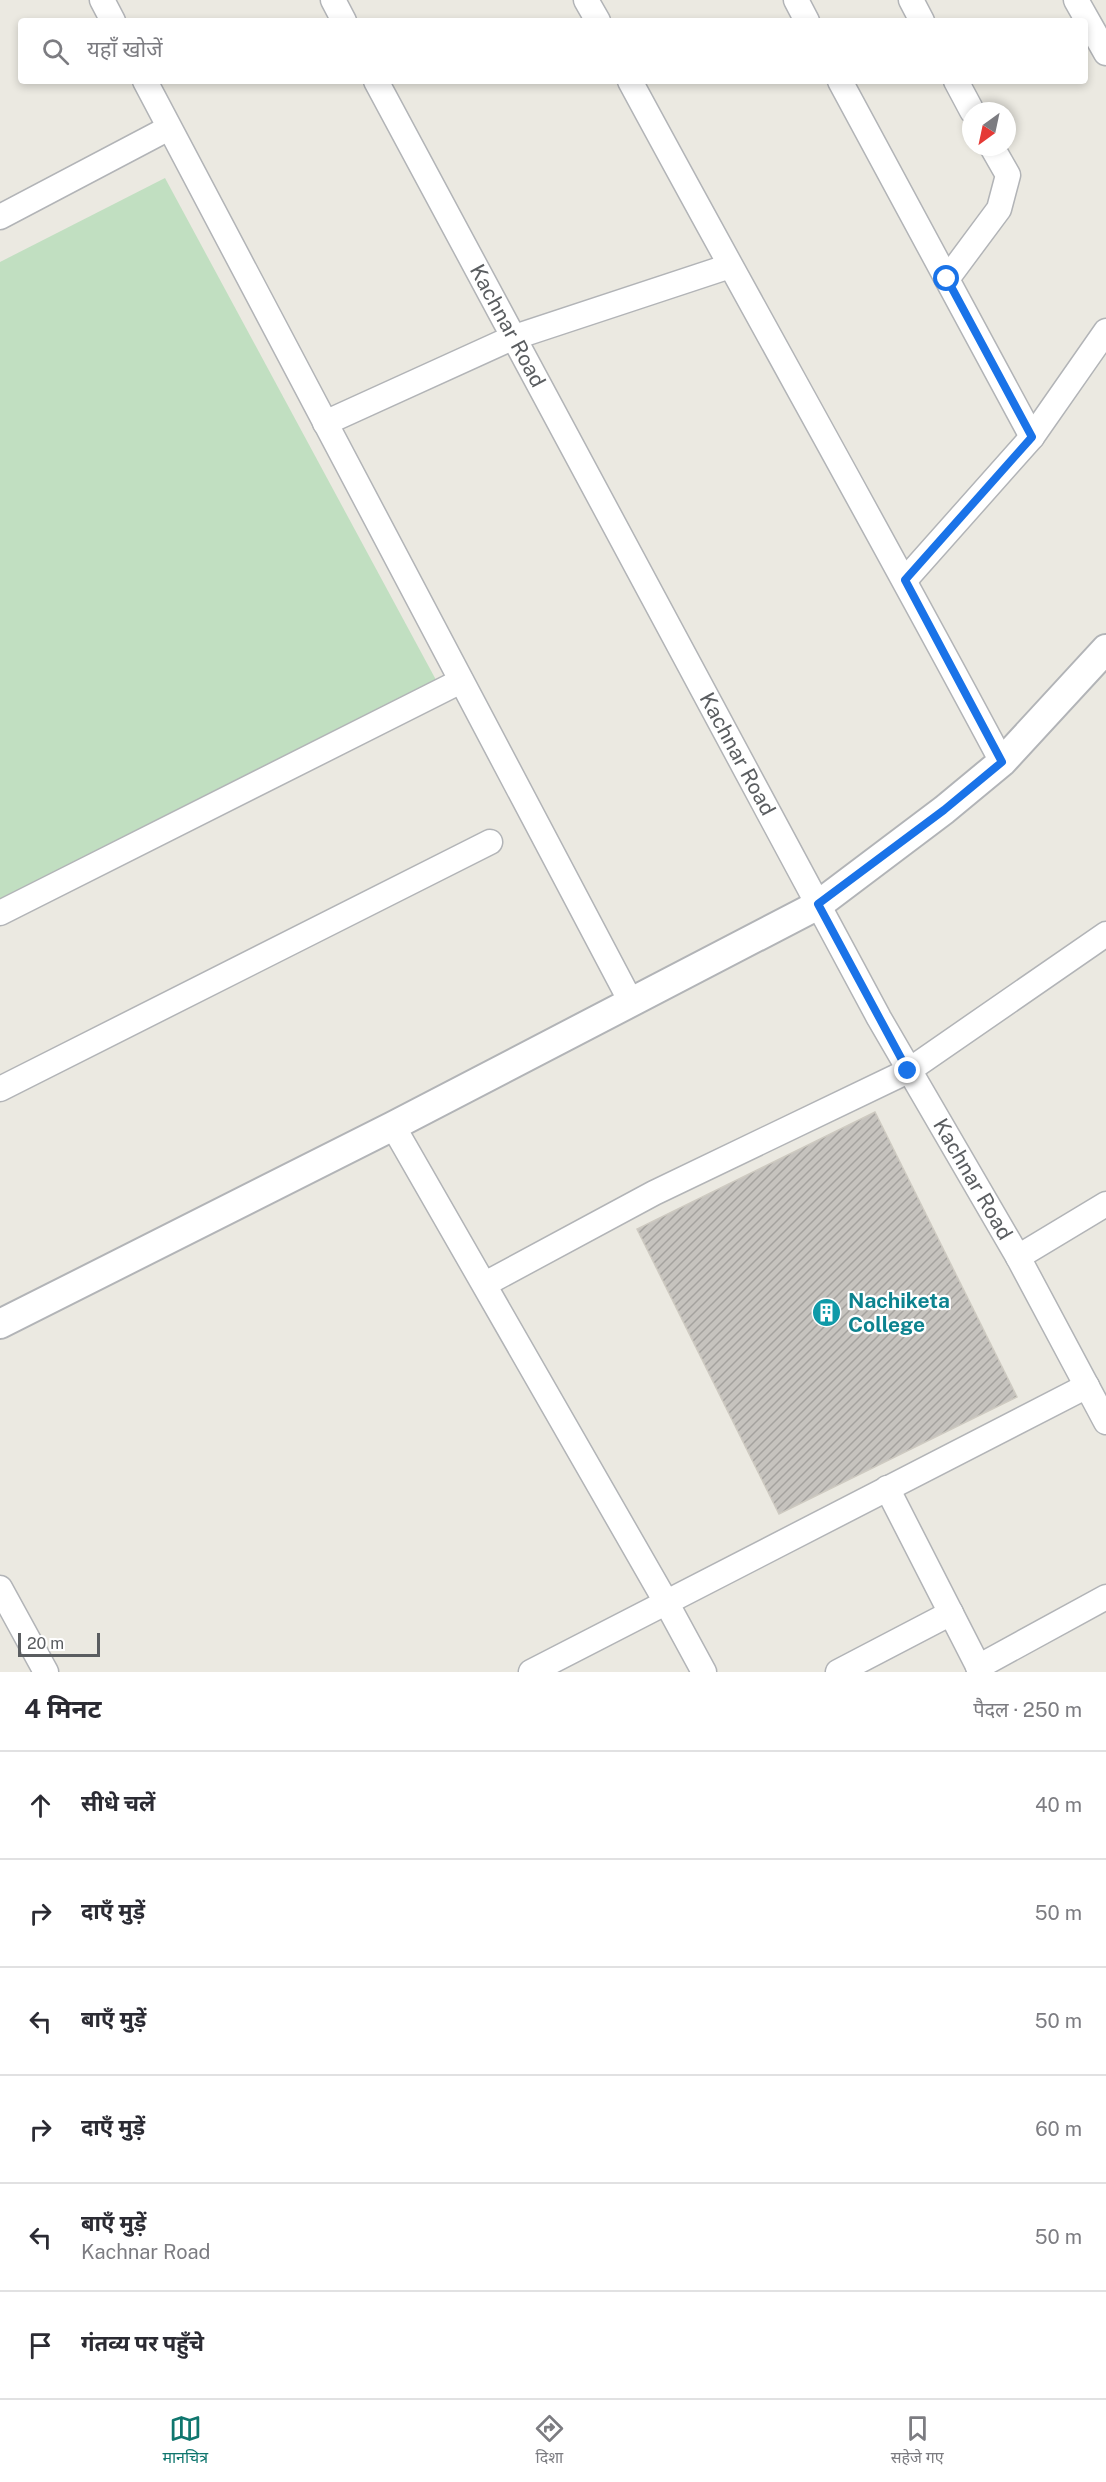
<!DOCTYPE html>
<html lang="hi">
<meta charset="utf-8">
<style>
body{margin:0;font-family:"Public Sans","Noto Sans Devanagari",sans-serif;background:#f2f2f3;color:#2b2b33}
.compass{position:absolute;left:962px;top:102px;width:54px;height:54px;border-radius:50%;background:#fff;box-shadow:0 3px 9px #0003;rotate:213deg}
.scale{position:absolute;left:18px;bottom:15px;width:82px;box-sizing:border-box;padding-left:6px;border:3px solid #5a5d60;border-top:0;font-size:16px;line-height:21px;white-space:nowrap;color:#5a5d60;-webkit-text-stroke:4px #fff;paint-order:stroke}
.stop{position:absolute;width:18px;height:18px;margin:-14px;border:4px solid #1a73e8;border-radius:50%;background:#fff}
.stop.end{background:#1a73e8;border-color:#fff;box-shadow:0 2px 6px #0008}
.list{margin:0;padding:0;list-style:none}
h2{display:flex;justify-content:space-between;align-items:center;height:78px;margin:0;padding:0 24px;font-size:26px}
h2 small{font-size:20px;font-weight:400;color:#7c7c81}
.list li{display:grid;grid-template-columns:39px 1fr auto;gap:18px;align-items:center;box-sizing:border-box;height:108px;padding:0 24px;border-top:2px solid #e1e1e2}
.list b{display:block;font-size:22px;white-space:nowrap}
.list p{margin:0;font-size:20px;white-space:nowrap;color:#7c7c81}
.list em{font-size:20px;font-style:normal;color:#7c7c81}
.icon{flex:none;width:33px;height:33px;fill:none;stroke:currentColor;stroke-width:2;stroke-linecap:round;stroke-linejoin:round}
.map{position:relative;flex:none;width:1106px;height:1672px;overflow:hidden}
.search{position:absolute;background:#fff;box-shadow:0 3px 9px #0003;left:18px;right:18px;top:18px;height:66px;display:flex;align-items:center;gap:15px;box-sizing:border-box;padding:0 21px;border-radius:6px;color:#7c7c81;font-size:22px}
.sheet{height:726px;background:#fff}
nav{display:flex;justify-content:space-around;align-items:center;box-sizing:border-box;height:84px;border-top:2px solid #e1e1e2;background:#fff;font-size:16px;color:#7c7c81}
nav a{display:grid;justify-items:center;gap:3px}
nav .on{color:#0f766e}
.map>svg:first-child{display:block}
</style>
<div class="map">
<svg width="1106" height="1672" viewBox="0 0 1106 1672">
<defs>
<pattern id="building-hatch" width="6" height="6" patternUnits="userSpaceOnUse" patternTransform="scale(1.5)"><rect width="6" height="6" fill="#c6c3be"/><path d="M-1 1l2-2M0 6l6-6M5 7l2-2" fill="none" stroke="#a4a29e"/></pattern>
</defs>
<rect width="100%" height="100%" fill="#ebe9e1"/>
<!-- green -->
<path fill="#c1dfc1" d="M165 178 442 691 0 911V262Z"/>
<!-- building -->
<path fill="url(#building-hatch)" stroke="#cecac1" stroke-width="1.5" d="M875 1112 1017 1397 779 1514 637 1229Z"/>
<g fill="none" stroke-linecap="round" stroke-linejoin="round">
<defs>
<g id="minor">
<path d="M102 0 113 21"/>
<path d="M333 0 344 21"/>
<path d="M586 0 598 21"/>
<path d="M796 0 807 21"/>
<path d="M911 0 922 21"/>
<path d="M1076 0 1106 53"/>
<path d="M145 81 631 1002"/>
<path id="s1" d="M376 81 879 1018 1018 1257 1106 1422"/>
<path d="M630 81C753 309 880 533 1002 762"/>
<path d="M840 81 1032 437"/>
<path d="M956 81 972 111"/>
<path d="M0 217 169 128"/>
<path d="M947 279 999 209 1008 175 992 147"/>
<path d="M325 423 512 338 730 266"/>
<path d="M905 580 1032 437 1106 331"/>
<path d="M0 913 461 681"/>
<path d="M0 1089 490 842"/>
<path d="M393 1126 666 1602 704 1672"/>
<path d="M1018 1257 1106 1204"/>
<path d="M485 1284 654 1193 908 1071 1106 934"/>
<path d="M887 1488 981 1672"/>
<path d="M0 1588 46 1672"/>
<path d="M978 1667 1106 1597"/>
<path d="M531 1672 1087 1386"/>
<path d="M838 1672 951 1613"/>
</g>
<path id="tertiary" d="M0 1324 393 1126 818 905 944 810 1002 762 1106 649"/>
</defs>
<!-- minor casing -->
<use href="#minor" stroke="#b2b4b7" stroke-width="27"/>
<!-- tertiary casing -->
<use href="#tertiary" stroke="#b2b4b7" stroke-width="32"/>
<!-- minor -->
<use href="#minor" stroke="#fff" stroke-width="24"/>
<!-- tertiary -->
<use href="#tertiary" stroke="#fff" stroke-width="28"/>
</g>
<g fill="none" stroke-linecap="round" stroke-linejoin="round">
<!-- route -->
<path stroke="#1a73e8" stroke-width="8" d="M908 1071 818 904 944 810 1002 762 905 580 1032 437 947 279"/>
</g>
<!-- icons -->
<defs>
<symbol id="building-disc" viewBox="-11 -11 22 22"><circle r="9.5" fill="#0f9aa8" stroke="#fff"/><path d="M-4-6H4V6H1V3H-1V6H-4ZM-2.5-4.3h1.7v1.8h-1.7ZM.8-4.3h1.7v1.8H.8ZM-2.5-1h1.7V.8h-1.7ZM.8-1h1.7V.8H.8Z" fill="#fff"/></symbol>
</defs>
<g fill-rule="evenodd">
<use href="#building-disc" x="810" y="1296" width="33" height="33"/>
</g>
<g text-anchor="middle" stroke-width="4.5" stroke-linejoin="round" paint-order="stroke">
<!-- street labels -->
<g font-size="21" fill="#5a5d60" stroke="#fff">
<text dy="7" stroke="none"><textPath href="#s1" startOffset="278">Kachnar Road</textPath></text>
<text dy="7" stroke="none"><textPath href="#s1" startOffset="764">Kachnar Road</textPath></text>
<text dy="7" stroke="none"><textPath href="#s1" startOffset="1250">Kachnar Road</textPath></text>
</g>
<!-- culture labels -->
<g font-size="21" font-weight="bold" fill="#0d838f" stroke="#fff" text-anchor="start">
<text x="848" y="1308">Nachiketa<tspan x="848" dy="24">College</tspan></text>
</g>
</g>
</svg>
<svg class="compass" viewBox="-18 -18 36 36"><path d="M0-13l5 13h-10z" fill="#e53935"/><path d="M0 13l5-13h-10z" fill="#7c7c81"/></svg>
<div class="scale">20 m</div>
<div class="stop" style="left:947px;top:279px"></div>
<div class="stop end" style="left:908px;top:1071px"></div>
<div class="search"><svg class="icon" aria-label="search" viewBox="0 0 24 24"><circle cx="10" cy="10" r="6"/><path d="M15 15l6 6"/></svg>यहाँ खोजें</div>
</div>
<section class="sheet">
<h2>4 मिनट<small>पैदल · 250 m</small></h2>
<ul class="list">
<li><svg class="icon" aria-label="ahead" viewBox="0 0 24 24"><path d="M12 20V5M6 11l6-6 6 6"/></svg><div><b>सीधे चलें</b></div><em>40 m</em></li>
<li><svg class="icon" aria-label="right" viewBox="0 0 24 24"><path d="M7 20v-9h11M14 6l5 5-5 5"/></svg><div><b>दाएँ मुड़ें</b></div><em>50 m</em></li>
<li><svg class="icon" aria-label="left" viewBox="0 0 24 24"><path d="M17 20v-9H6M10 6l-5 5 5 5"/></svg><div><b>बाएँ मुड़ें</b></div><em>50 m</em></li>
<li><svg class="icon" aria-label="right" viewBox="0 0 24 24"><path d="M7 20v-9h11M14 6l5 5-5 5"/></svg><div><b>दाएँ मुड़ें</b></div><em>60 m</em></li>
<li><svg class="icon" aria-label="left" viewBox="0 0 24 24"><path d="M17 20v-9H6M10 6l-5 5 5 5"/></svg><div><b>बाएँ मुड़ें</b><p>Kachnar Road</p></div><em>50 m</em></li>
<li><svg class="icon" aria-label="arrive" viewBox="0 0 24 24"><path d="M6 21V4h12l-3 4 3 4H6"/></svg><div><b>गंतव्य पर पहुँचे</b></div></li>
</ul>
</section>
<nav>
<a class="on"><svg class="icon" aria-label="map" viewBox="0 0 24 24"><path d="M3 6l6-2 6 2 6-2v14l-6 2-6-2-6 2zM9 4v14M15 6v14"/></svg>मानचित्र</a>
<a><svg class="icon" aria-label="directions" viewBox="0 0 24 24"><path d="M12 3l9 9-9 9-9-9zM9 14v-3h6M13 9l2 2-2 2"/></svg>दिशा</a>
<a><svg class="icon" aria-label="saved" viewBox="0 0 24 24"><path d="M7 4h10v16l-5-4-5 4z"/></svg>सहेजे गए</a>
</nav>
